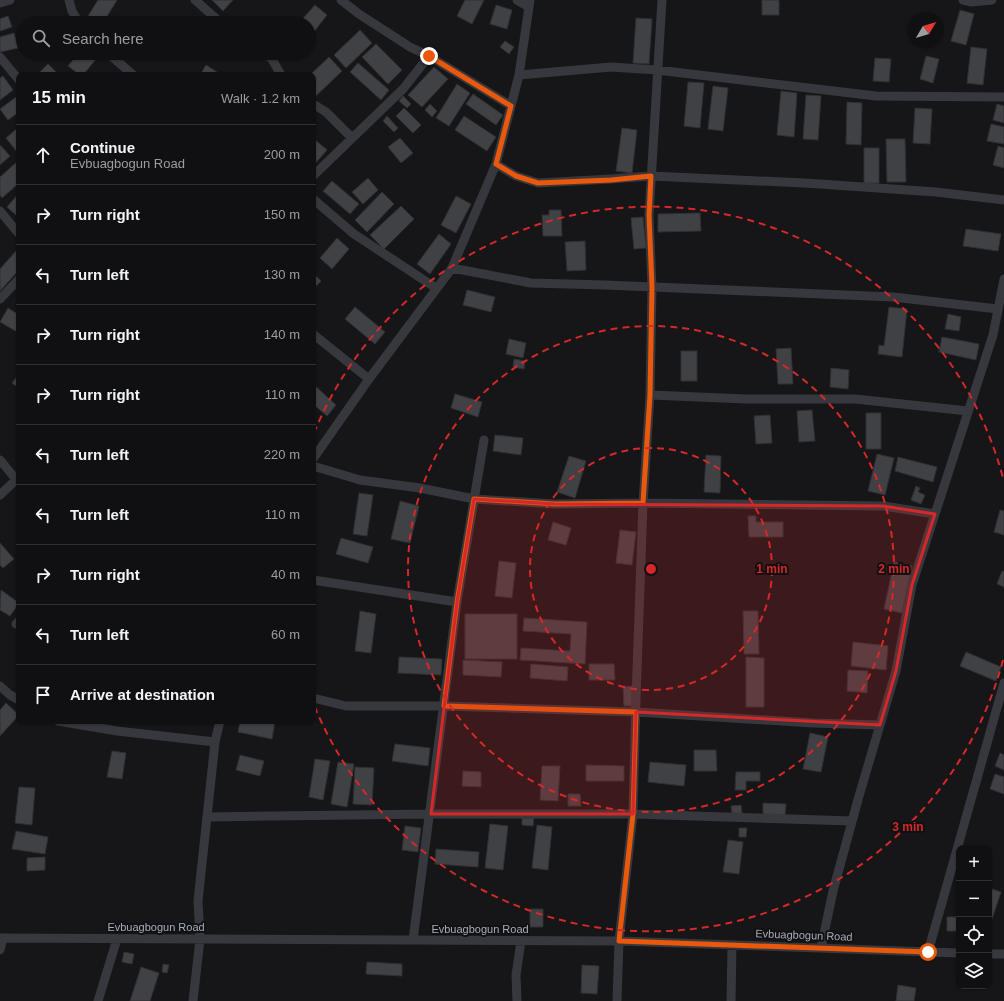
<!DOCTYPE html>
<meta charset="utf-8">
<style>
body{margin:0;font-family:Arial,sans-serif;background:#1e1e20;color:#f1f3f6}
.controls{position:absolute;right:12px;bottom:12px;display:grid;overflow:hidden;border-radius:8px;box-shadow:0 1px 3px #0004}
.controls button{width:36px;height:36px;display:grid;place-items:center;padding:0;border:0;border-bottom:1px solid #303032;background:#101012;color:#f1f3f6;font:20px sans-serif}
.compass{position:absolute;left:908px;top:12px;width:36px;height:36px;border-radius:50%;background:#101012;box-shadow:0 1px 3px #0004;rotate:52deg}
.stop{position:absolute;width:12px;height:12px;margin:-9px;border:3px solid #ea580c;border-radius:50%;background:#fff}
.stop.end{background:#ea580c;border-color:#fff;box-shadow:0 1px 4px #0008}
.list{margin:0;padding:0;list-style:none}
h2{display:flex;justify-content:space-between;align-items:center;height:52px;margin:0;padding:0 16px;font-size:17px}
h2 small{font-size:13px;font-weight:400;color:#9c9d9f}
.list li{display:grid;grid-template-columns:26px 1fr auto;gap:12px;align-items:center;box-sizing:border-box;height:60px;padding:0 16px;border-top:1px solid #303032}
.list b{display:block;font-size:15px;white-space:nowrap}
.list p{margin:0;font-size:13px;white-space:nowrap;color:#9c9d9f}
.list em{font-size:13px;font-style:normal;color:#9c9d9f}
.icon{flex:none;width:22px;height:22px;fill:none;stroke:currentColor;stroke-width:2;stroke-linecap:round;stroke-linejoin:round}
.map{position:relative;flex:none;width:1004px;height:1001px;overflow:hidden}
.search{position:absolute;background:#101012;box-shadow:0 1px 3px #0004;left:16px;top:16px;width:300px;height:44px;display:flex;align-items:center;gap:10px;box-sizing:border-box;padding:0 14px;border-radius:22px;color:#9c9d9f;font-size:15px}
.panel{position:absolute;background:#101012;box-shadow:0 1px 3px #0004;left:16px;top:72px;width:300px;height:652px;border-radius:8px}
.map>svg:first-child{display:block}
</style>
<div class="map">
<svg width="1004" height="1001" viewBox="0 0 1004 1001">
<rect width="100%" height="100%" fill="#161618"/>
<!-- building -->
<path fill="#404145" stroke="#303034" d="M98 0H117L103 23H100L88 16Z
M212 0H233L223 11Z
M465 0H484L472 24 457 16Z
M762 0H779V15H762Z
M315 5 327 15 313 33 309 29V23L300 22Z
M496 5 512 10 507 29 490 24Z
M960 10 974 14 966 45 951 41Z
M8 16 12 27 0 31V19Z
M636 18 652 19 649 64 633 63Z
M360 30 372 43 346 68 334 55Z
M14 33 18 48 0 52V37Z
M505 41 514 47 509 54 500 47Z
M376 44 402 70 388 84 362 57Z
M971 47 987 49 983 85 967 83Z
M79 53H101L83 75H80L68 66Z
M926 56 939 59 933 83 920 79Z
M329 57 342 71 315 97 313 94V75H310Z
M875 58 891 59 889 82 873 81Z
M358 63 389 90 381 100 350 72Z
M48 64 57 73 55 75H37Z
M206 65 217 72 215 75H200Z
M434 67 448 79 422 107 408 95Z
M3 76 13 90 0 100V78Z
M688 82 704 83 700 128 684 126Z
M457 84 470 93 449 126 436 118Z
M713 86 728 88 723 131 708 129Z
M781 91 797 93 794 137 777 135Z
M473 94 503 115 496 125 466 104Z
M19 95V112L8 120 0 109Z
M806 95 821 96 818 140 803 139Z
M403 96 411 104 407 108 399 101Z
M847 102 862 103 861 145 846 144Z
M430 104 437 111 432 117 425 110Z
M997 104 1004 106V123L993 120Z
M404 108 421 125 413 133 396 116Z
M915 108 932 109 930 144 913 143Z
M387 116 398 128 394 132 383 121Z
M464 116 496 137 487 151 455 130Z
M991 124 1004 127V144L987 141Z
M19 127V151L17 152 6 138Z
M622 128 637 130 632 173 616 171Z
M400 138 413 153 401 163 388 147Z
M314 139 327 150 313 166V141Z
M886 139H905L906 182H887Z
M0 145 10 156 0 165Z
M998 146 1004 148V168L993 165Z
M864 148H879V183H864Z
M18 161 19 183 2 198 0 195V177Z
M368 178 378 190 363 204 352 192Z
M332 181 359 204 350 214 323 191Z
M382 192 394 204 367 232 355 220Z
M19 193V216L18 217 7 207Z
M456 196 471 204 456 233 441 225Z
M401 206 414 219 384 249 370 235Z
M549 210H561L562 236H543L542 215H549Z
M700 213 701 231 658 232V214Z
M643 217 646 248 634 249 631 218Z
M966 229 1001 234 998 251 963 246Z
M439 234 451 244 430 274 417 264Z
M337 238 349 249 332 269 320 258Z
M585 241 586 270 567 271 565 242Z
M16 251 19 254V270L0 291V269Z
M313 273 321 281 313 289Z
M467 290 495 297 491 312 463 305Z
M355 307 385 332 375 344 345 319Z
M889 307 907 309 902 357 878 354 879 345 884 346Z
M8 308 19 315V333L0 322Z
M948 314 961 317 959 331 945 329Z
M942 337 979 344 976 360 939 352Z
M509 339 526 343 523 358 506 354Z
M791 348 793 384H778L776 349Z
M681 351H697V381H681Z
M514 359 525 361 524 369 513 367Z
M831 368 849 370 848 389 830 387Z
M19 374V388L12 383Z
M313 384 336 405 327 416 313 404Z
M455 394 482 402 478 417 451 408Z
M812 410 815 441 799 442 797 411Z
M866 413H881V449H866Z
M770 415 772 443 756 444 754 416Z
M495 435 523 438 521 455 493 451Z
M877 454 894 458 885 495 868 491Z
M706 455 721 456 720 493 704 492Z
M569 456 586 461 575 498 557 492Z
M898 457 937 467 933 482 895 471Z
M916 486 920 488 918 492 925 495 921 504 911 500Z
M359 493 373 495 367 536 353 534Z
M400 501 419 506 410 543 391 539Z
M1000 510 1004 511V535L994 532Z
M748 516H756V522H783V537H749Z
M553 522 571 528 566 545 548 540Z
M620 530 636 532 632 565 616 563Z
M341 538 373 547 368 563 336 554Z
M0 543 14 559 3 568 0 565Z
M499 561 516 563 512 598 495 596Z
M894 562 912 566 902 613 884 609Z
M1002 571 1004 572V587L997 584Z
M1 590 19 603 10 616 0 610Z
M360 611 376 614 371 653 355 651Z
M743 611H758L759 654H744Z
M465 614H517V659H465Z
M524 618 587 622 585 664 520 660 521 648 570 651 571 634 523 631Z
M853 642 888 646 886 670 851 666Z
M966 652 1001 667 996 681 960 666Z
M399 657 442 659 441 675 398 673Z
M746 657 764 658V707H746Z
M463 660 502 662 501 677 463 675Z
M531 664 568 667 567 681 530 678Z
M589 664H614L615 680H589Z
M848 670 868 671 867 693 847 691Z
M632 686V706H624L623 687Z
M6 703 19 715 0 736V710Z
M240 721H275L272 739 238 732Z
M810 733 828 737 821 772 803 769Z
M395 744 430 748 428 766 392 761Z
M694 750H716L717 771H694Z
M112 751 126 753 122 779 107 777Z
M1000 753 1004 755V770L995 766Z
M240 755 264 761 260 776 236 770Z
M315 759 330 761 323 800 309 797Z
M338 762 354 764 347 807 331 804Z
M650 762 686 765 684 786 648 782Z
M586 765 624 766V781H586Z
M542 766H560L558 801 540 800Z
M355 767 374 768 372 805 353 804Z
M463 771 481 772V787L462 786Z
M736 772H760V781H746V790H735Z
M995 774 1004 777V794L990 789Z
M19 787 35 788 32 825 15 823Z
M568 794H580L581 806H568Z
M763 803 786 804 785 815 763 814Z
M741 805 742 813 732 814 731 806Z
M522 818H534L533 826 522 825Z
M490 824 508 826 503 870 485 868Z
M537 825 552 827 548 870 532 868Z
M405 826 421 828 418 852 402 850Z
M739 828H747L746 837H739Z
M16 831 48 837 45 854 12 849Z
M728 840 743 842 739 874 723 872Z
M436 849 479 852 478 867 435 864Z
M45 857V870L27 871V858Z
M989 888 1001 892 992 919 989 918Z
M530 909H543V927H530Z
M947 917H959V931H947Z
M124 952 134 954 132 964 122 962Z
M367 962 402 964V976L366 974Z
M163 964 169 965 167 973 162 972Z
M582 965 599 966 597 994 581 993Z
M141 967 159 973 150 1001H130Z
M898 985 916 988 914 1001H896Z"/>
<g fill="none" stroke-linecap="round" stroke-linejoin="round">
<!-- minor -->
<path stroke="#37383d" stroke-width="9" d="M69 0 72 11 79 23
M195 0 221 23
M341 0 359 14 410 47 429 56 511 106
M517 0 529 7
M963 0 972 2 992 0
M0 3 10 0
M108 53 133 75
M263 53 272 59 281 75
M0 57 19 80
M519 75 611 67 657 70 876 96 1004 97
M313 104 326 112 352 138
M496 164 516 176 538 183 611 179 651 176 805 183 936 192 1004 200
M313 176 403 89 429 56
M313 199 354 234 436 288
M0 211 19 234
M452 268 531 283 605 285 893 297 998 309
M0 299 19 279
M313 334 369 379
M650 395 746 399H855L968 411
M313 459 369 379 452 268 496 164 519 75 530 0
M0 460 19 483
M313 466 360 480 420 488 474 499 555 504 643 503 883 506 935 514
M0 495 19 477
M313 580 457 602
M16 624 19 621
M0 686 10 695 19 700
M313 698 346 706H444L636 712 813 723 880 725
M58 721 117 731 215 742
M207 817 431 814H633L852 821
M0 938 619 941 959 953
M413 940 457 602 484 440
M821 948 833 891 859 796 896 671 912 585 993 335 1004 279
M0 950 3 938
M928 952 1004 683
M989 954H1004
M98 1001 117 939
M193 1001 200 939 198 901 215 742 220 721
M517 1001 516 975 521 941
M617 1001 619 941 633 814 636 699 643 503 650 395 652 287 649 215 662 0
M731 1001 732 945"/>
</g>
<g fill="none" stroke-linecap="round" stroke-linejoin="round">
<!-- route -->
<path stroke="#ea580c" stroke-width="5" d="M429 56 511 106 496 164 516 176 538 183 611 180 651 176 649 215 652 287 650 395 643 503 555 504 474 499 457 602 444 706 636 712 633 814 619 941 928 952"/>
</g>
<!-- marked area -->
<path fill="#d62828" fill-opacity="0.2" stroke="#d62828" stroke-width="3" stroke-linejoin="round" d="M474 499 555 504 883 506 935 514 912 585 896 671 880 725 636 712 633 814H431L457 602Z"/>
<!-- distance rings -->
<g fill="none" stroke="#d62828" stroke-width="2" stroke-dasharray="7 5">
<circle cx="651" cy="569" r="121"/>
<circle cx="651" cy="569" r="243"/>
<path d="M1003 660A364 364 0 0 1 314 705M314 433A364 364 0 0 1 1003 478"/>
</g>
<g text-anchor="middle" stroke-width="4" stroke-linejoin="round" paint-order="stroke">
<!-- street labels -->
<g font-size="11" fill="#a8adb8" stroke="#111113">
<text x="156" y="931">Evbuagbogun Road</text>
<text x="480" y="933">Evbuagbogun Road</text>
<text transform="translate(804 935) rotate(2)" y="4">Evbuagbogun Road</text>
</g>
</g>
<circle cx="651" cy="569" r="6" fill="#d62828" stroke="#111113" stroke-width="2"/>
<g font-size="12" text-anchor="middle" font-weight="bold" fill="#d62828" stroke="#111113" stroke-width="4" stroke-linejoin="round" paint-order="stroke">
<text x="772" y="573">1 min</text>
<text x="894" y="573">2 min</text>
<text x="908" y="831">3 min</text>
</g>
</svg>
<div class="controls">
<button>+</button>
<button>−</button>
<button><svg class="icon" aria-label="locate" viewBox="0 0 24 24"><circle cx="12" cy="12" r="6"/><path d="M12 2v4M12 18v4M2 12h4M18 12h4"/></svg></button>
<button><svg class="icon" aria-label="layers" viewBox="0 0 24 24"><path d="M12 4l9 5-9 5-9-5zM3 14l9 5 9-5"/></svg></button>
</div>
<svg class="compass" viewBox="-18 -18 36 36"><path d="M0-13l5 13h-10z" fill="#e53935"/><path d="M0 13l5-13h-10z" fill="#9c9d9f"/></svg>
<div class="stop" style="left:928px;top:952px"></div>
<div class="stop end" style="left:429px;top:56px"></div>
<div class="search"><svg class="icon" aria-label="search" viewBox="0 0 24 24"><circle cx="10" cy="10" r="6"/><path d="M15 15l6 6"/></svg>Search here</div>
<section class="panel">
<h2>15 min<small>Walk · 1.2 km</small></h2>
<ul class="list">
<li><svg class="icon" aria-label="ahead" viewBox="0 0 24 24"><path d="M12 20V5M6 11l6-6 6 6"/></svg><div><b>Continue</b><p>Evbuagbogun Road</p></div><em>200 m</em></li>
<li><svg class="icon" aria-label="right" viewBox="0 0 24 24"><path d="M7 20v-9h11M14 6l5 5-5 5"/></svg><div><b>Turn right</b></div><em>150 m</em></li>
<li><svg class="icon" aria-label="left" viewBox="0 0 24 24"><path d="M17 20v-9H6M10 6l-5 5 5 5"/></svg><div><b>Turn left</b></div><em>130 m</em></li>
<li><svg class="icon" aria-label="right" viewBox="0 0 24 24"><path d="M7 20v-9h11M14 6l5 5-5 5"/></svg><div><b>Turn right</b></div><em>140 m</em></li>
<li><svg class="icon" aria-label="right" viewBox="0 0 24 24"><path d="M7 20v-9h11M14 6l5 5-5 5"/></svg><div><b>Turn right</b></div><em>110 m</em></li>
<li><svg class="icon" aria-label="left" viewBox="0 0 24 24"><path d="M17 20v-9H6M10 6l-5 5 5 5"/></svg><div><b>Turn left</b></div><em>220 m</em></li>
<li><svg class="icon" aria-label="left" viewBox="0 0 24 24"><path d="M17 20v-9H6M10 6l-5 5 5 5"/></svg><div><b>Turn left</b></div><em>110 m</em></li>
<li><svg class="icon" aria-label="right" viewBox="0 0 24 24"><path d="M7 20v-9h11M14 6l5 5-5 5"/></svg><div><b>Turn right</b></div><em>40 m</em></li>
<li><svg class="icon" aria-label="left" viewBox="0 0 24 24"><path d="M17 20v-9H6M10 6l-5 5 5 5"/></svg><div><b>Turn left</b></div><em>60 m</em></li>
<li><svg class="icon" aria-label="arrive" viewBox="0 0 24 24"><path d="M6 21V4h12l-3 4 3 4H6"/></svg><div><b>Arrive at destination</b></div></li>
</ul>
</section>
</div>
